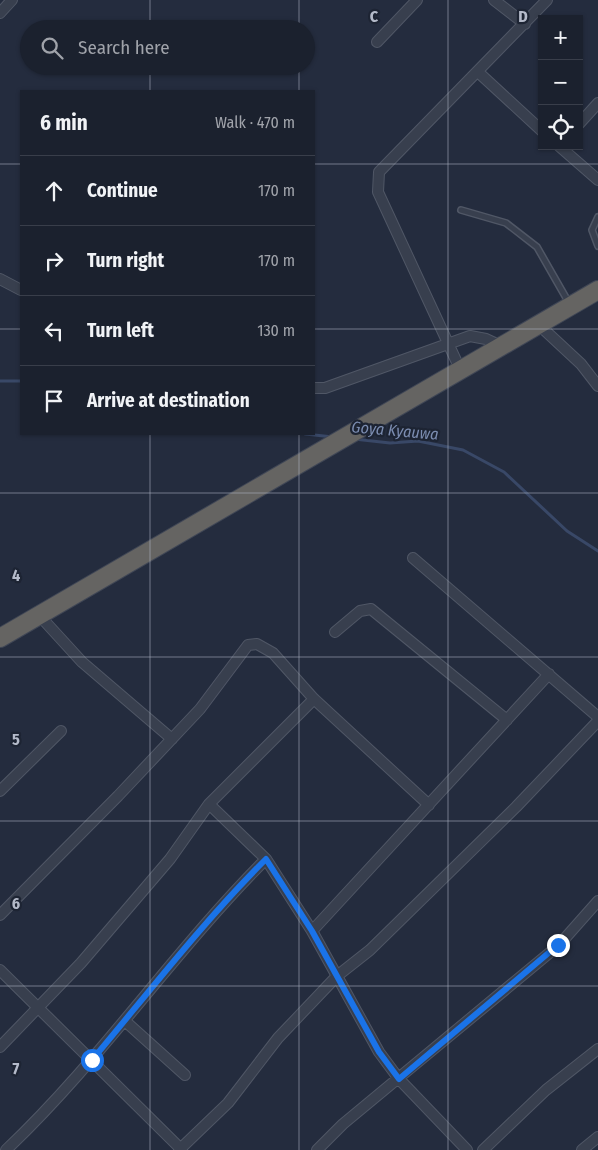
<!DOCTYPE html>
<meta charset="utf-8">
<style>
body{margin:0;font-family:"Fira Sans Condensed",sans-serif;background:#282e3a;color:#f1f3f6}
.controls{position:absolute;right:15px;top:15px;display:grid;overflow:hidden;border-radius:0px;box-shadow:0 1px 4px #0004}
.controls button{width:45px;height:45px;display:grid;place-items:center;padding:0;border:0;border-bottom:1px solid #393e4a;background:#1b212e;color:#f1f3f6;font:25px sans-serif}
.stop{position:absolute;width:15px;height:15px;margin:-11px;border:4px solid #1a73e8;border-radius:50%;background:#fff}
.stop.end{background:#1a73e8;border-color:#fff;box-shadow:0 1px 5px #0008}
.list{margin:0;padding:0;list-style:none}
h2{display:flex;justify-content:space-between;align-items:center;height:65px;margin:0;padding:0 20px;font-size:21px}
h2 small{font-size:16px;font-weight:400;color:#a0a3aa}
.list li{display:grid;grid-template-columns:32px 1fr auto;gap:15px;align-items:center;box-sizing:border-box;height:70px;padding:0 20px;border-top:1px solid #393e4a}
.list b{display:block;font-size:19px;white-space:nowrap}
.list em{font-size:16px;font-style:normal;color:#a0a3aa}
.icon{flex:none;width:28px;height:28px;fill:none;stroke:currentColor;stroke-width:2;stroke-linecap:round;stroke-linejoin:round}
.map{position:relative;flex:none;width:598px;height:1150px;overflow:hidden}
.search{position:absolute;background:#1b212e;box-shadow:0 1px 4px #0004;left:20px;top:20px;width:295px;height:55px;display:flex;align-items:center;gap:12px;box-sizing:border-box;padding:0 18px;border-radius:28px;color:#a0a3aa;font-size:19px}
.panel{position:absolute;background:#1b212e;box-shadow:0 1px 4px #0004;left:20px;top:90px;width:295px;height:345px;border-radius:0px}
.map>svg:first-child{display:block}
</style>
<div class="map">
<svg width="598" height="1150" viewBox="0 0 598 1150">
<rect width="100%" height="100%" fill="#242c3e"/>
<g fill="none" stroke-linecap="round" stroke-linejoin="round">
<!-- stream -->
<path stroke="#394867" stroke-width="3" d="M0 381H21
M305 434 333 437
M354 439 390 443 418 441 463 450 504 472 567 531 598 551"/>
<defs>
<path id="service" d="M461 210 506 223 537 247 569 303
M598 217 592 230 598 246"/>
<path id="minor" d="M494 0 525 24
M0 13 12 0
M377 42 417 0
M478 72 542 131
M579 124 598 103
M559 146 598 180
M0 279 21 290
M538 324 581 364 598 386
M460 369 378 192 379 172 547 0
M314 388H325L470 336 486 339 501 346
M413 558 598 717
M39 615 82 662 172 739
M335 632 360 611 371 609 507 720
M0 791 61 731
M209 804 266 859 312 931 379 1052 399 1079 467 1150
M0 915 118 796 200 709 248 645 257 644 273 653 314 699 429 805
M312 931 549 674
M0 970 182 1150
M125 1021 185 1075
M0 1047 81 963 170 859 209 804 314 699
M6 1150C101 1060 174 951 266 859
M179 1150 228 1103 278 1038 337 976 370 950 516 807 598 721
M317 1150 343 1124 559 945 598 901
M483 1150 546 1090 598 1049
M582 1150 598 1137"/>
<path id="trunk" d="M0 638 598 290"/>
</defs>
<!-- service casing -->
<use href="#service" stroke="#505766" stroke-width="8"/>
<!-- minor casing -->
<use href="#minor" stroke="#505766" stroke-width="12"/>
<!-- trunk casing -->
<use href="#trunk" stroke="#404756" stroke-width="20"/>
<!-- service -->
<use href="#service" stroke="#383f4e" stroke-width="5"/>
<!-- minor -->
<use href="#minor" stroke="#383f4e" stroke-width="10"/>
<!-- trunk -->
<use href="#trunk" stroke="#656462" stroke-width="18"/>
</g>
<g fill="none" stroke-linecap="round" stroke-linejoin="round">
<!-- route -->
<path stroke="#1a73e8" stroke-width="6" d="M92 1060C149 992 203 922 266 859L312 931 379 1052 399 1079 558 945"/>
</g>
<!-- grid -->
<path fill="none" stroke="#b4bac9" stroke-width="1" stroke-opacity="0.55" d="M150 0V29M299 0V29M448 0V1150M150 66V91M299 66V91M0 164H21M314 164H598M0 329H21M314 329H598M150 434V1150M299 434V1150M0 493H598M0 657H598M0 821H598M0 986H598"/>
<g text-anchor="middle" stroke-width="4.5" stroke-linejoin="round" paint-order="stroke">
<!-- water labels -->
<g font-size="16" font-style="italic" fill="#7c8db1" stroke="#1d2433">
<text transform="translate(395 430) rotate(5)" y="6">Goya Kyauwa</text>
</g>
</g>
<g font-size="16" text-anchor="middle" font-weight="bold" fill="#b4bac9" stroke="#1d2433" stroke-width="4.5" stroke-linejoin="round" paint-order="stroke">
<text x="374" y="22">C</text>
<text x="523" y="22">D</text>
<text x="16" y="581">4</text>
<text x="16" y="745">5</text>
<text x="16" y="909">6</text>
<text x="16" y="1074">7</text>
</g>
</svg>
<div class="controls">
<button>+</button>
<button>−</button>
<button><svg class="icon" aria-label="locate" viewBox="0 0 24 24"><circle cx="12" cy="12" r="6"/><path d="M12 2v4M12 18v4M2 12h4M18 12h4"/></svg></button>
</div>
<div class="stop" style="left:92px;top:1060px"></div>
<div class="stop end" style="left:558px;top:945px"></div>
<div class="search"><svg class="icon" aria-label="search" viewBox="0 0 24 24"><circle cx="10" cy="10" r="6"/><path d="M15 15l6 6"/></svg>Search here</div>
<section class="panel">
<h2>6 min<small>Walk · 470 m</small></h2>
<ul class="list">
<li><svg class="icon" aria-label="ahead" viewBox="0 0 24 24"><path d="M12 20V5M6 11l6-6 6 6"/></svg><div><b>Continue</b></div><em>170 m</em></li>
<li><svg class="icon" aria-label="right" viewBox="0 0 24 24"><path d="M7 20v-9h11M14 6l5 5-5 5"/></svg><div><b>Turn right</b></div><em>170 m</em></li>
<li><svg class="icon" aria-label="left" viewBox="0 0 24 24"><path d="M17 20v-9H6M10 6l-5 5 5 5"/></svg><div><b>Turn left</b></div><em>130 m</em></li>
<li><svg class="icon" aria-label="arrive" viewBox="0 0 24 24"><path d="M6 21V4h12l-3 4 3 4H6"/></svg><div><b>Arrive at destination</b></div></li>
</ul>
</section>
</div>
